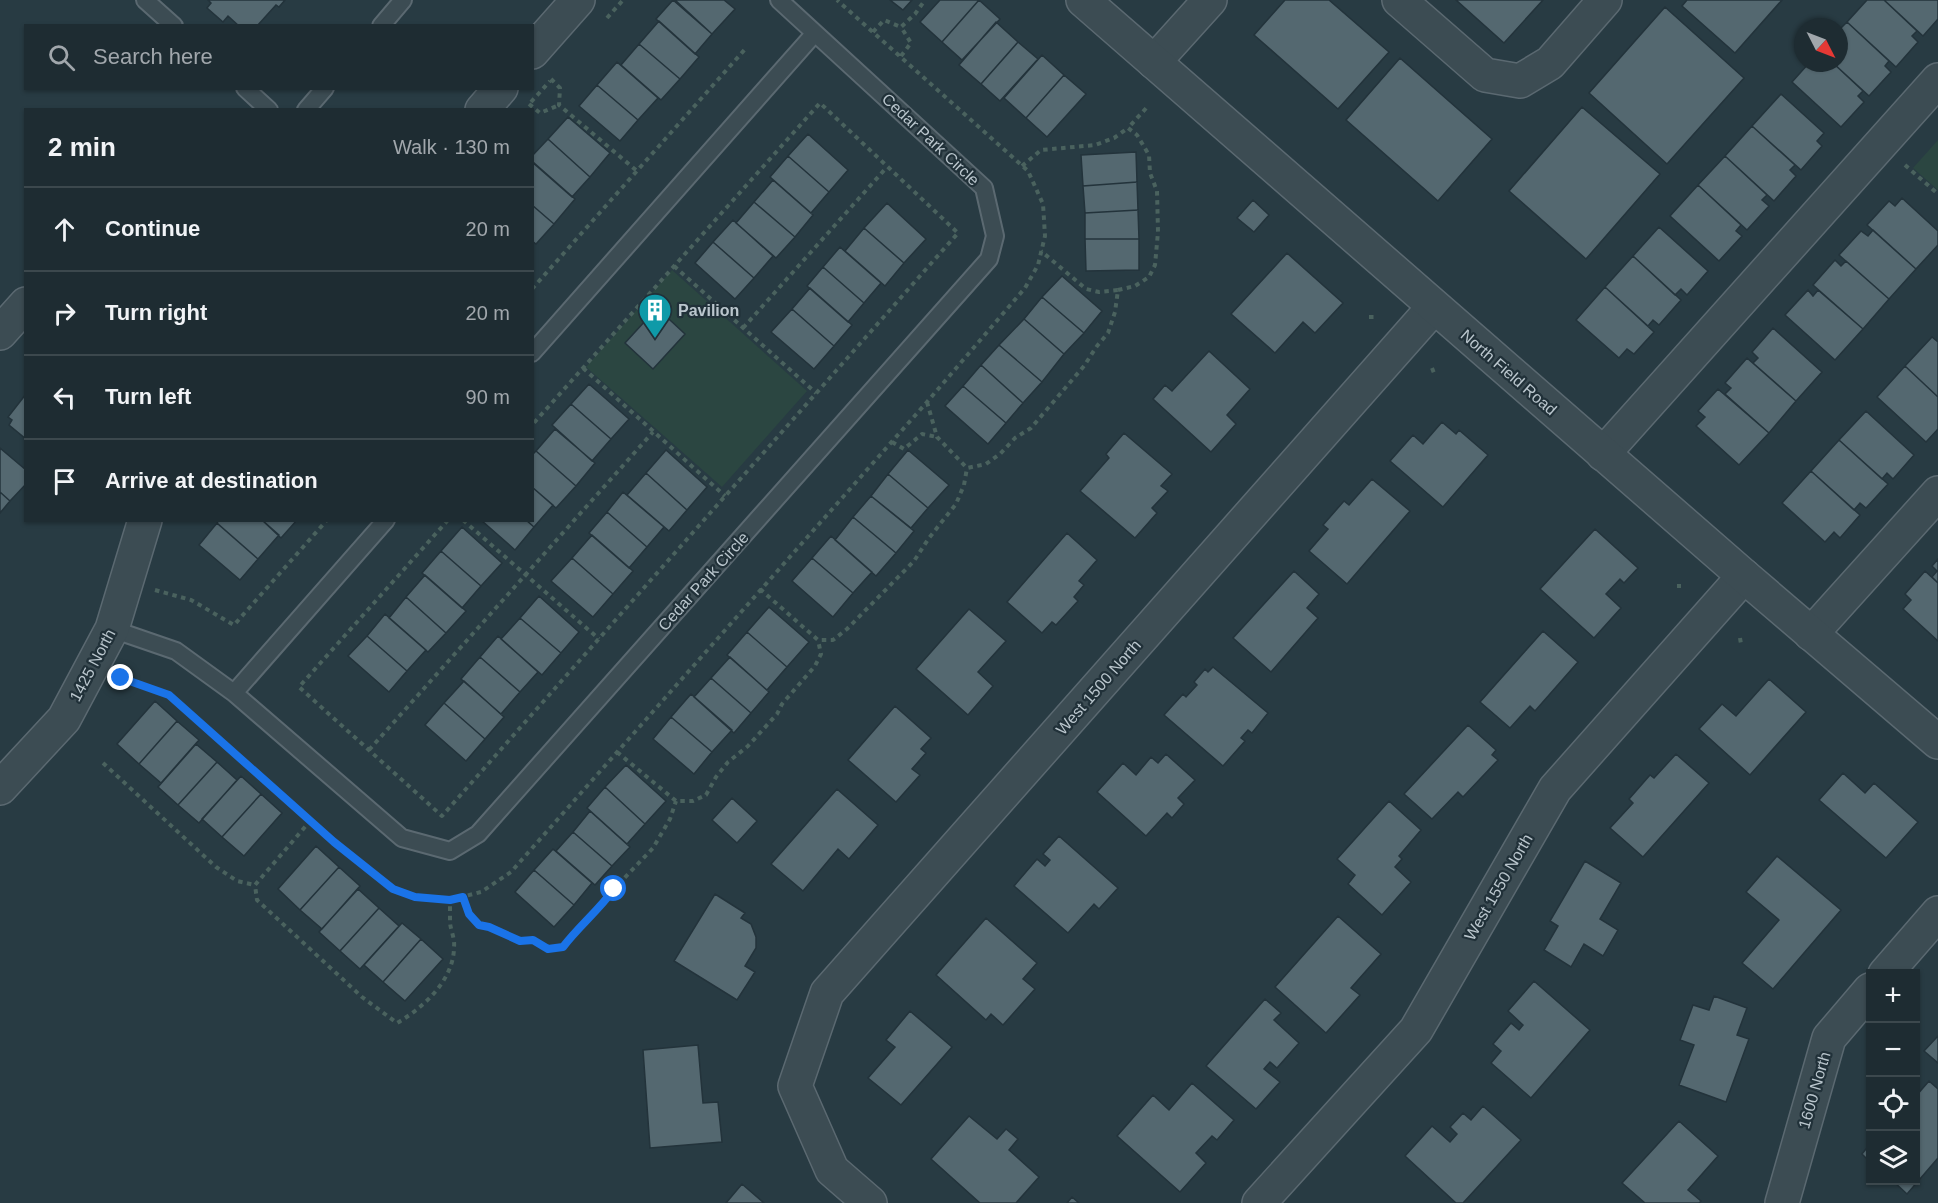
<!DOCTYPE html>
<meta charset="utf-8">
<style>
body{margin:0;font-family:Arial,sans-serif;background:#2b383e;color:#f1f3f6}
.controls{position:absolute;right:18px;bottom:18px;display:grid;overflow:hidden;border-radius:0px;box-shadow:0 2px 4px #0004}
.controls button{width:54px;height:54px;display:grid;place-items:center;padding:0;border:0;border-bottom:2px solid #3c484d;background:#1e2c32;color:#f1f3f6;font:30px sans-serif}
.compass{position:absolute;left:1794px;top:18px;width:54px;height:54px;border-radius:50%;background:#1e2c32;box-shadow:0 2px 4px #0004;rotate:132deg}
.stop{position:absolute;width:18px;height:18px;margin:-14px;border:4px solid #1a73e8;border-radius:50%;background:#fff}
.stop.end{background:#1a73e8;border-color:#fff;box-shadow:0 2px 6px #0008}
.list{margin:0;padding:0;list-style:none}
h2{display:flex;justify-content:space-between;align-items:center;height:78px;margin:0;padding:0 24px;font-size:26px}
h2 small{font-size:20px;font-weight:400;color:#a1a7ac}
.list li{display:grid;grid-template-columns:39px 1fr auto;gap:18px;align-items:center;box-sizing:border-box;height:84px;padding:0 24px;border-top:2px solid #3c484d}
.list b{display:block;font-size:22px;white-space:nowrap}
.list em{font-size:20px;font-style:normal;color:#a1a7ac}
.icon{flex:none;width:33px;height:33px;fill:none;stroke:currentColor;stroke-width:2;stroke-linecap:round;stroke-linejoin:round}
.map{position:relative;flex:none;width:1938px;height:1203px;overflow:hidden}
.search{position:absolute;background:#1e2c32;box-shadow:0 2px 4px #0004;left:24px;top:24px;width:510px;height:66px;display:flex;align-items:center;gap:15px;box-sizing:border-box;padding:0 21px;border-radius:0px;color:#a1a7ac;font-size:22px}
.panel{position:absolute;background:#1e2c32;box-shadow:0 2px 4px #0004;left:24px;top:108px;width:510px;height:414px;border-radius:0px}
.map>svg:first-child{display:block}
</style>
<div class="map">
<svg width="1938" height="1203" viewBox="0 0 1938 1203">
<rect width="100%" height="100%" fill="#283b43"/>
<!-- green -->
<path fill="#2b4641" d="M1938 140V190L1913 168Z
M672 270 807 391 722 487 586 367Z"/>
<!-- building -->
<path fill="#546870" stroke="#23333b" stroke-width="1.5" d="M208 0H285L279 7 276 5 257 26H239L228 16 223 22 207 8 211 3Z
M673 0 712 34 695 54 656 19Z
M675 0H724L735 9 712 34Z
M890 0H912L903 10Z
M940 0H979L942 42 920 22Z
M979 0 1000 19 962 60 942 42Z
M1285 0H1329L1389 52 1338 109 1254 35Z
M1456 0H1543L1504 43Z
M1687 0H1782L1735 53 1682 6Z
M1867 0H1884L1917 31 1912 36 1918 42 1896 67 1847 22Z
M1884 0H1938V19L1923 36Z
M1665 7 1744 78 1667 164 1589 93Z
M659 21 699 57 680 79 639 44Z
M996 22 1018 42 981 84 959 65Z
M1847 22 1889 61 1885 66 1891 72 1869 96 1833 63H1839V30Z
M1018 42 1038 59 1000 101 981 84Z
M639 44 680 79 661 100 621 65Z
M1042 55 1064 75 1026 118 1004 98Z
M1400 58 1492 139 1438 201 1346 120Z
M617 62 658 98 638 120 597 85Z
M1809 63H1833L1863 91 1858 96 1864 102 1841 127 1792 82Z
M1064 75 1086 94 1047 137 1026 118Z
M597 85 638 120 620 141 579 106Z
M1781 94 1824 133 1817 141 1822 146 1801 170 1752 126Z
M1582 107 1660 174 1586 259 1509 191Z
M568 117 610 153 590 177 548 139Z
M1752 126 1795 165 1790 170 1796 176 1774 201 1725 156Z
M808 134 848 170 829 192 788 156Z
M548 139 590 177 572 197 532 162V156Z
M1136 152 1137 182 1083 186 1081 155Z
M788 156 829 192 811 213 770 177Z
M1725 156 1767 195 1762 200 1769 206 1747 230 1698 185Z
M533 162 575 199 554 224 532 205Z
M773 180 813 215 795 237 754 202Z
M1137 182 1138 210 1085 213 1083 186Z
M1698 185 1741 225 1736 231 1742 236 1719 261 1670 216Z
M1902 198 1938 231V245L1916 269 1867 225 1889 201 1895 206Z
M1253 200 1269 215 1254 232 1237 218Z
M754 202 795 237 776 258 736 223Z
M887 203 926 239 904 263 864 228Z
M532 205 554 224 536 244 532 241Z
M1138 210 1139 239H1085V213Z
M733 220 773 256 754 278 713 242Z
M1659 227 1708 271 1687 295 1681 289 1675 295 1633 256Z
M864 228 904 263 885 286 845 251Z
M1873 230 1916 269 1889 299 1839 255 1861 231 1868 236Z
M1085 239H1139V270L1086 271Z
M713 242 754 278 735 299 695 263Z
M840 247 881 283 864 303 823 267Z
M1287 253 1343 303 1315 333 1303 322 1275 353 1231 314Z
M1633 256 1681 300 1659 325 1653 320 1648 326 1605 287Z
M1835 260 1841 266 1846 261 1889 299 1863 329 1813 285Z
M823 267 864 303 848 322 807 286Z
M1062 276 1102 311 1084 333 1042 297Z
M1605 287 1654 332 1634 354 1627 349 1619 358 1576 320Z
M810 288 852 325 834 346 792 309Z
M1808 290 1813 296 1818 290 1863 329 1835 360 1785 315Z
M1042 297 1084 333 1064 354 1024 319Z
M657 308 685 334 653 369 625 343Z
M792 309 834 346 814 369 771 332Z
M1024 319 1064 354 1042 382 999 345Z
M1773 328 1822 372 1796 401 1753 363 1758 358 1752 352Z
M1932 337 1938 342V397L1905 366Z
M999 345 1042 382 1023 403 981 365Z
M1209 351 1250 389 1227 415 1236 424 1211 452 1153 399 1165 385 1172 391Z
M1747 358 1796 401 1769 433 1725 394 1731 388 1725 383Z
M981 365 1023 403 1006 423 963 386Z
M1905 366 1938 397V429L1926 442 1877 397Z
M589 384 629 419 611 439 571 404Z
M963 386 1006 423 988 444 945 406Z
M1718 389 1769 433 1739 465 1696 426 1705 417 1698 411Z
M26 394V439L9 425 12 420 8 417Z
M571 404 611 439 592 461 552 425Z
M1866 411 1914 455 1893 479 1887 473 1882 479 1839 440Z
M1442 422 1456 434 1459 430 1488 455 1443 507 1390 461 1413 435 1423 444Z
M555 429 595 463 576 486 536 451Z
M1124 433 1172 474 1161 486 1168 491 1152 508 1157 513 1135 538 1080 491 1109 458 1106 454Z
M1839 440 1888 484 1866 508 1860 503 1854 510 1811 471Z
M0 448 26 470V484L10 501 0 492Z
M666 450 707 487 687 510 646 473Z
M908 450 949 485 928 508 888 474Z
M536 451 576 486 556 508 532 487V455Z
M1811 471 1860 515 1840 538 1834 532 1825 542 1782 503Z
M646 473 687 510 669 531 627 495Z
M888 474 928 508 911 528 871 496Z
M1372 479 1410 511 1347 584 1309 551 1328 529 1323 525 1344 501 1349 505Z
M532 487 553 505 534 527 526 520H532Z
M0 492 10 501 0 513Z
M623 492 664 527 647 547 607 512Z
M871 496 914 531 896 553 853 517Z
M607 512 647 547 629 568 589 533Z
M853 517 896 553 876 576 835 540Z
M219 520H262L279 535 258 559 217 523Z
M262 520H297L281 538Z
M481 520H526L534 527 515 550Z
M217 523 258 559 240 580 199 545Z
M462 527 502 563 481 586 441 551Z
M1595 529 1638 568 1624 583 1620 579 1606 594 1621 608 1594 638 1540 589Z
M1067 533 1097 560 1079 581 1084 585 1074 597 1078 601 1056 625 1052 622 1042 633 1007 602Z
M592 535 633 571 613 594 572 558Z
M831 536 872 572 853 593 812 558Z
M441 551 481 586 462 608 422 573Z
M572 558 613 594 593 617 551 581Z
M812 558 853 593 833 617 792 581Z
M1938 559V583L1932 577 1937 571 1932 566Z
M1294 571 1319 594 1307 608 1318 618 1271 672 1233 638Z
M1925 571 1938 583V641L1903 609 1911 600 1905 594Z
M425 575 466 611 446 633 406 597Z
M539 596 579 632 561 653 520 618Z
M406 597 446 633 428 652 389 618Z
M769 607 809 642 787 667 747 632Z
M969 609 1006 641 978 672 993 686 968 715 916 669Z
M385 614 426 650 407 671 367 636Z
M520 618 561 653 542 675 501 639Z
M1543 631 1578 662 1535 711 1530 706 1510 728 1480 702Z
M747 632 787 667 767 690 727 655Z
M367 636 407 671 389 692 348 656Z
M498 636 538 672 520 692 480 657Z
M480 657 520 692 501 714 461 679Z
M730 657 769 692 751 713 711 678Z
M1213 667 1268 713 1252 733 1248 730 1241 738 1245 741 1223 766 1164 715 1183 694 1186 697 1197 685 1194 682 1205 669 1208 672Z
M711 678 751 713 734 733 694 697Z
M1769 679 1806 712 1750 775 1699 729 1722 704 1736 716Z
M464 681 504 717 485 739 444 703Z
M691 694 732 730 712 752 671 717Z
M155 701 177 721 139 764 117 744Z
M444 703 485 739 466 761 425 725Z
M895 706 931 738 921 749 926 753 912 769 920 775 896 802 848 760Z
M671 717 712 752 694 774 653 739Z
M177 721 199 740 161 783 139 764Z
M1468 725 1496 750 1492 755 1498 760 1463 797 1458 792 1432 819 1404 794Z
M196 744 217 762 178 805 158 787Z
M1166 754 1195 780 1178 798 1184 804 1172 818 1167 813 1146 836 1097 792 1123 763 1136 775 1151 757 1158 763Z
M1676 754 1709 783 1643 857 1610 828 1633 803 1629 799 1650 775 1654 778Z
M217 762 237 780 199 823 178 805Z
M626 765 666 801 645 824 605 787Z
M1843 773 1865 793 1874 783 1918 822 1886 858 1819 800Z
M241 776 261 794 222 837 202 819Z
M605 787 645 824 627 844 587 808Z
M837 789 878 825 849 859 838 849 803 891 771 864Z
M261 794 282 813 244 856 222 837Z
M732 798 757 821 737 843 712 820Z
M1389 801 1421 830 1399 856 1402 859 1395 867 1411 882 1382 915 1348 884 1355 875 1337 859Z
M590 811 630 847 612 866 573 832Z
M573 832 612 866 595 885 556 851Z
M1059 836 1118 888 1099 909 1094 904 1068 933 1014 886 1037 859 1045 866 1050 860 1043 854Z
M316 846 339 867 300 910 278 889Z
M553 849 592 883 574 905 534 870Z
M1777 856 1841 910 1773 989 1742 963 1779 920 1746 892Z
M1585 861 1621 883 1600 919 1618 930 1603 956 1584 944 1571 967 1544 950 1558 926 1550 921Z
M339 867 360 886 322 929 300 910Z
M534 870 574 905 554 927 515 892Z
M358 889 379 908 340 951 319 932Z
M715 894 745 913 741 918 751 924 756 937V948L745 966 755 972 737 1000 674 961Z
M379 908 399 926 360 969 340 951Z
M1338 916 1381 954 1351 988 1360 995 1326 1033 1275 987Z
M986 918 1037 963 1023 979 1035 989 1003 1025 991 1014 986 1020 936 975Z
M402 923 421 939 383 982 364 965Z
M421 939 443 959 405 1001 383 982Z
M1534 981 1590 1030 1531 1098 1491 1063 1501 1051 1493 1044 1511 1023 1519 1030 1523 1025 1508 1011Z
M1714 996 1747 1008 1737 1035 1749 1039 1726 1102 1679 1085 1694 1045 1680 1040 1693 1005 1709 1010Z
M1265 999 1281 1013 1274 1020 1299 1043 1277 1068 1270 1062 1264 1069 1280 1082 1256 1109 1206 1066Z
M910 1011 952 1047 901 1105 868 1078 895 1047 886 1040Z
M1938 1036V1063L1924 1051Z
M698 1045 703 1103 718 1102 722 1142 650 1148 643 1050Z
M1929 1081 1938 1089V1158L1907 1194 1892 1180H1916V1096Z
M1192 1083 1234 1120 1217 1140 1212 1136 1196 1153 1206 1163 1180 1192 1117 1136 1153 1095 1169 1110Z
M1483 1106 1521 1140 1463 1203H1456L1405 1156 1432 1126 1450 1142 1457 1134 1450 1127 1463 1113 1471 1120Z
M969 1116 997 1139 1006 1129 1018 1139 1009 1150 1039 1177 1016 1203H980L931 1159Z
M1679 1121 1718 1156 1688 1190 1701 1201 1699 1203H1645L1622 1183Z
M1870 1144V1162L1862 1154Z
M742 1184 764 1203H726Z
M1072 1197 1079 1203H1067Z"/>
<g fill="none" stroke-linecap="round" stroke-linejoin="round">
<defs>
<path id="service" d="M145 0 174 26
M381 26 403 0
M245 88 269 110
M306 110 325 88
M532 353 815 33
M112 629 176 651 234 693 402 838 450 851 478 834 989 259 995 236 984 188 779 0
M234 693 386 520"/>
<path id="minor" d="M1399 0 1485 75 1520 81 1550 63 1605 0
M532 52 578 0
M1154 62 1210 0
M482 110 501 88
M0 333 26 304
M1603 454 1938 80
M1811 634 1938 493
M0 788 64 719 112 629 145 520
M1885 974 1938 913
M870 1203 832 1170 795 1086 827 993 1434 307
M1259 1203 1416 1030 1555 789 1744 576
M1782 1203 1829 1038 1870 990"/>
<path id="tertiary" d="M1083 0 1744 576 1938 742"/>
</defs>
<!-- service casing -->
<use href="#service" stroke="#5b6971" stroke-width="20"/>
<!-- minor casing -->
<use href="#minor" stroke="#5b6971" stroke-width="36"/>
<!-- tertiary casing -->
<use href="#tertiary" stroke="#5b6971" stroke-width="36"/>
<!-- path -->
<path stroke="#4a625e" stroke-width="4" stroke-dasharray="4.5 4.5" stroke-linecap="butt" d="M607 18 623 0
M873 32 884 20 901 27
M901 56 911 43 901 27 915 14 925 0
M551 79 560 88 559 105 637 171
M531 102 550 81
M529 104 540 113 559 105
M1905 165 1938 194
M1022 166 1041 150 1095 145 1114 138 1128 128
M674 266 816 393
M532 289 747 47
M1118 290 1135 286 1149 277 1155 265 1158 232 1157 191 1150 173 1149 155 1137 135 1128 128 1149 105
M1369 317H1374
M743 328 887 167
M583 368 725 496
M1432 368 1434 373
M927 402 937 437 967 468 986 464 1000 454 1015 438 1031 428 1084 366 1097 346 1108 333 1115 312 1118 290 1099 292 1086 289 1041 251
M892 442 904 449 922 434 937 437
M448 520 299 687 442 816 958 233 820 103 532 425
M463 520 599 639
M1677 586H1681
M760 589 818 640H833L847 629 914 561 929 538 956 504 964 485 967 468
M155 590 191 600 234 625 327 520
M1740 638 1741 644
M122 679 169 695 334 842 393 889 415 897 450 900 481 892 511 872 927 402 1025 288 1038 265 1045 236 1043 204 1028 171 837 0
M369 750 653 432
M617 752 676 801H693L706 795 716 777 728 762 748 746 777 714 782 704 815 666 821 654 818 640
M103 763 216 867 237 881 255 885
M311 820 255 885 257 900 362 997 397 1023C423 1008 454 980 454 947 455 939 451 931 450 923 450 916 450 907 450 900
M463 897 469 914 479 925 489 927 520 941 533 940 548 949 563 947 574 932 601 907 614 889 653 848 670 819 676 801"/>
<!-- service -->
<use href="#service" stroke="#3c4c53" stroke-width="16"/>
<!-- minor -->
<use href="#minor" stroke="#3c4c53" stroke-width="33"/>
<!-- tertiary -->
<use href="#tertiary" stroke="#3c4c53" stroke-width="33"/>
</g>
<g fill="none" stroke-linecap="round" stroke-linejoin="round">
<!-- route -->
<path stroke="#1a73e8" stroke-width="8" d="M121 678 169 695 334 842 393 889 415 897 450 900 463 897 469 914 479 925 489 927 520 941 533 940 548 949 563 947C579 926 599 910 614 889"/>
</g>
<!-- icons -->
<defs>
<symbol id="building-pin" viewBox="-11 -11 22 30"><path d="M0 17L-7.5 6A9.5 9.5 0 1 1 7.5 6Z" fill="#0f9aa8" stroke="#213139"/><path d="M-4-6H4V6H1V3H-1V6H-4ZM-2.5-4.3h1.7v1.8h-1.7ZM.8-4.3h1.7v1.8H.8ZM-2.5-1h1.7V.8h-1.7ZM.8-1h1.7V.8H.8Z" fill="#fff"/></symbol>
</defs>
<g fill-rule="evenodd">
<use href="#building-pin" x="636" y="291" width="38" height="52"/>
</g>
<g text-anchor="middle" stroke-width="4.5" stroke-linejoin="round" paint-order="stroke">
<!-- street labels -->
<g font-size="16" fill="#bac6cd" stroke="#213139">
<text transform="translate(931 139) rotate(43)" y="6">Cedar Park Circle</text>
<text transform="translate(1509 372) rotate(41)" y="6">North Field Road</text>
<text transform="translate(703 581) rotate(-48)" y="6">Cedar Park Circle</text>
<text transform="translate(92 665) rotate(-62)" y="6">1425 North</text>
<text transform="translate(1098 687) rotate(-49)" y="6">West 1500 North</text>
<text transform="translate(1498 887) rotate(-60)" y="6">West 1550 North</text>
<text transform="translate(1814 1090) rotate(-74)" y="6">1600 North</text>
</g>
<!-- poi labels -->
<g font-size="16" font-weight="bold" fill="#bac6cd" stroke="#213139" text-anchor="start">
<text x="678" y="316">Pavilion</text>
</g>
</g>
</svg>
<div class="controls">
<button>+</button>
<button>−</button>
<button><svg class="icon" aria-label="locate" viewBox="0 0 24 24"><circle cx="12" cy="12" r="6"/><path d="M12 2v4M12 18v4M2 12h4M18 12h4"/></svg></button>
<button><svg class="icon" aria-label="layers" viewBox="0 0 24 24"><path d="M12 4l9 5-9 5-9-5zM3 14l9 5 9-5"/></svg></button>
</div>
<svg class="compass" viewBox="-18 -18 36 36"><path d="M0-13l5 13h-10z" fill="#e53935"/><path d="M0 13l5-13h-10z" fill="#a1a7ac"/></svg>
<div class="stop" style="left:614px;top:889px"></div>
<div class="stop end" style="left:121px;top:678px"></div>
<div class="search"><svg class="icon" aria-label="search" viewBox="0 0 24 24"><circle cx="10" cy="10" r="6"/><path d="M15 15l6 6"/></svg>Search here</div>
<section class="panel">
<h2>2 min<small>Walk · 130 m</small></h2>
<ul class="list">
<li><svg class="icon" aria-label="ahead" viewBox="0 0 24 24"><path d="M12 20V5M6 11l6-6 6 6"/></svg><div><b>Continue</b></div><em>20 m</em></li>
<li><svg class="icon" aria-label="right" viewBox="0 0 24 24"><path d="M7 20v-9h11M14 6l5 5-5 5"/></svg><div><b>Turn right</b></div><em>20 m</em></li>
<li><svg class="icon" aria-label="left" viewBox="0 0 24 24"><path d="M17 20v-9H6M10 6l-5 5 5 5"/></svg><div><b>Turn left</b></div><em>90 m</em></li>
<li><svg class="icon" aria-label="arrive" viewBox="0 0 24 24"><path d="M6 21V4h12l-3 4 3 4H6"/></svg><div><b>Arrive at destination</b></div></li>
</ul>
</section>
</div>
